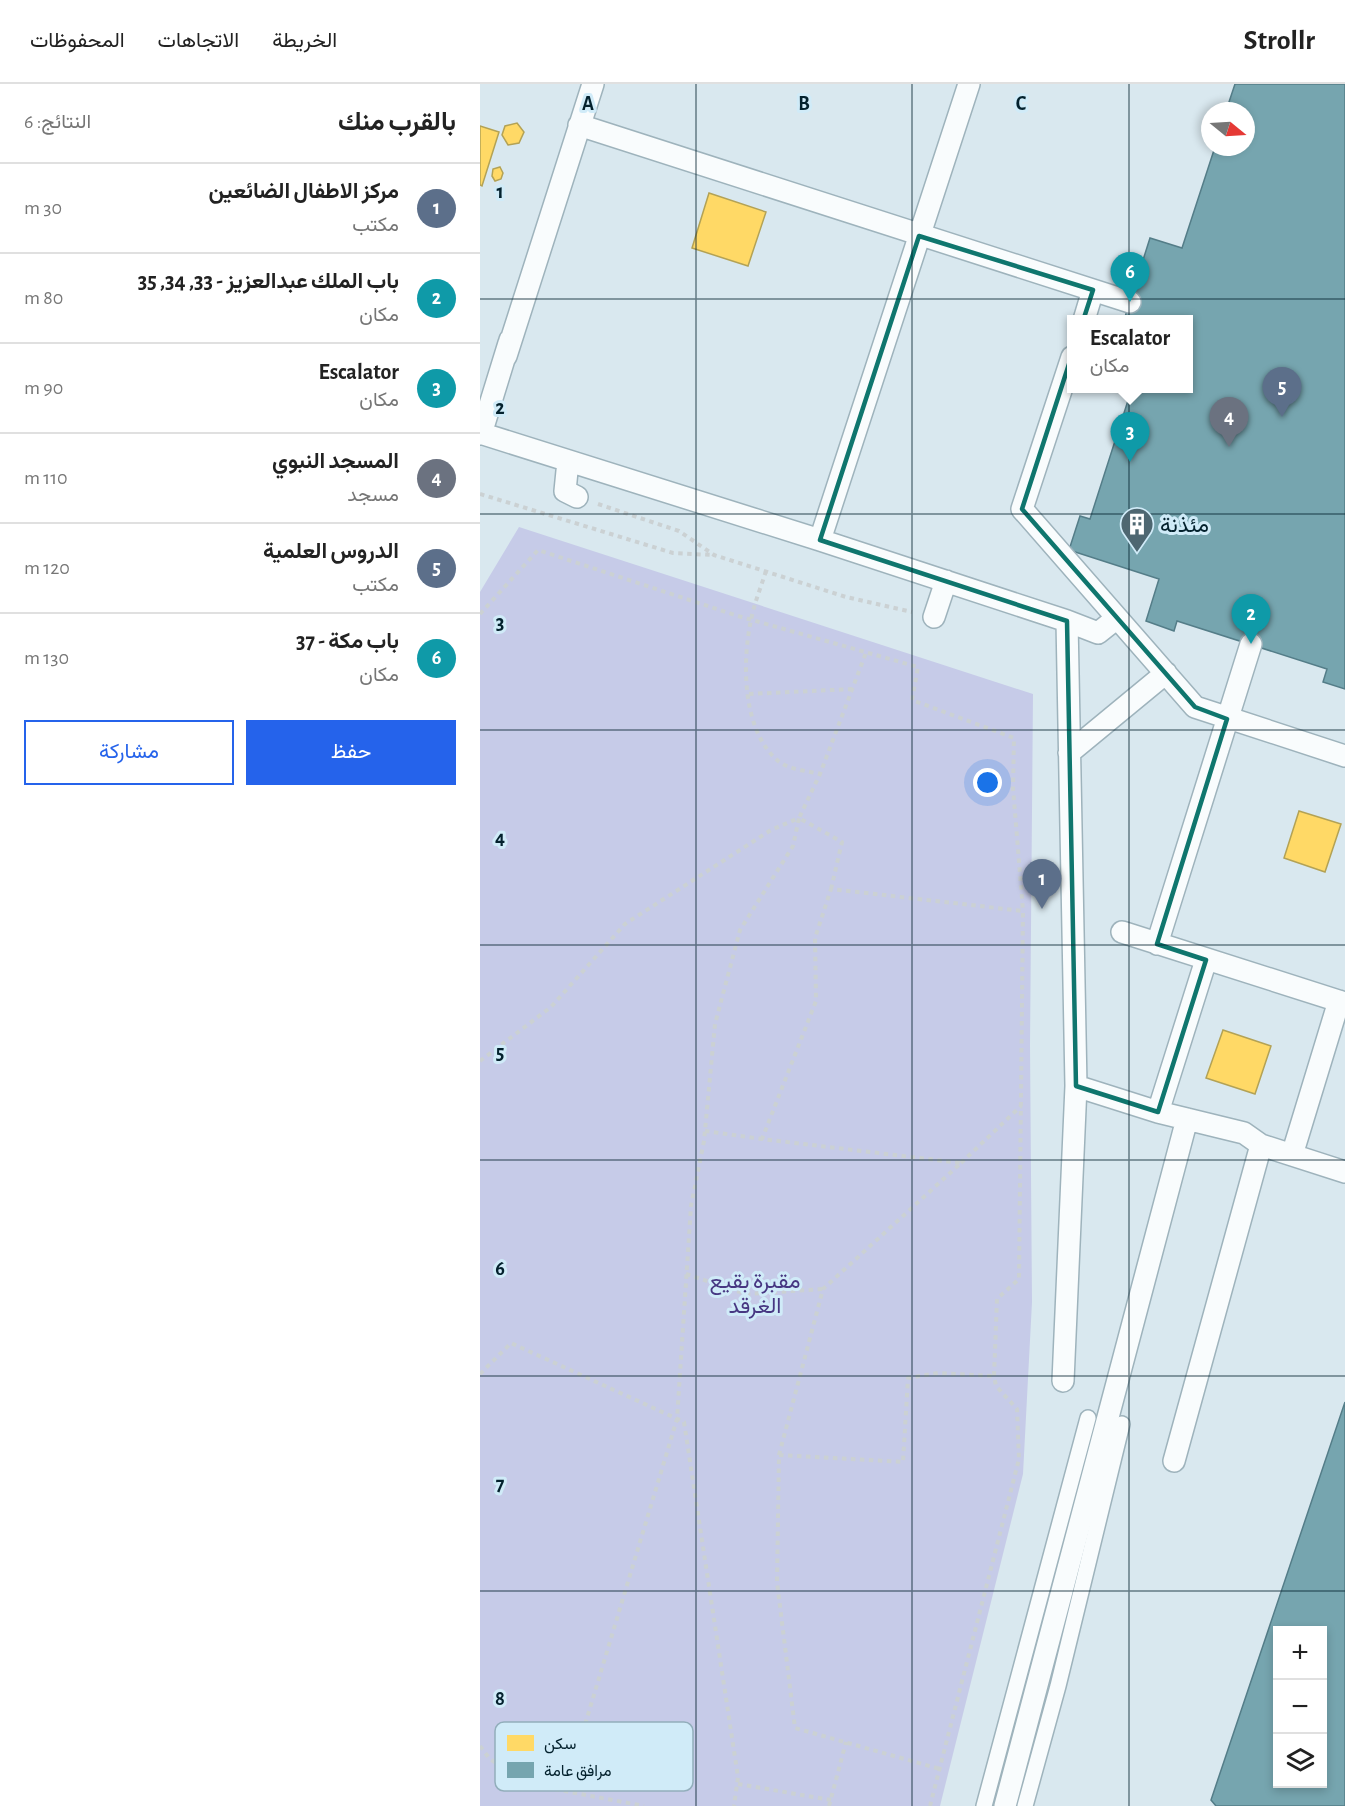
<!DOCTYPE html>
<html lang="ar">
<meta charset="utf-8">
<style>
body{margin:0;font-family:"Alegreya Sans",Vazirmatn,sans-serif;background:#f2f2f2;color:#222;direction:rtl}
.controls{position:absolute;right:18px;bottom:18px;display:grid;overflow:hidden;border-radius:0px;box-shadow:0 3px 9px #0003}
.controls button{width:54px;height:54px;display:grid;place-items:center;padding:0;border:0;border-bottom:2px solid #e0e0e0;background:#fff;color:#222;font:30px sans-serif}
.compass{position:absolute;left:721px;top:18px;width:54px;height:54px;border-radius:50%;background:#fff;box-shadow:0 3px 9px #0003;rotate:108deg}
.you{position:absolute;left:508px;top:699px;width:21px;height:21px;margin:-15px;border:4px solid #fff;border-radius:50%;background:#1a73e8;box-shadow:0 0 0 9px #1a73e833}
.badge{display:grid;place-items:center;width:39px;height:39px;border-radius:50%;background:#2563eb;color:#fff;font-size:20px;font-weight:700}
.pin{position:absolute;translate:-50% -50px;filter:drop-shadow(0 2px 3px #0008)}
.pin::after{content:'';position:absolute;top:32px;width:21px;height:18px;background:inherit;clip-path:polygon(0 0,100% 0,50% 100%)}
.popup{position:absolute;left:587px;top:231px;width:126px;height:78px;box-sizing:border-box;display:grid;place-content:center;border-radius:0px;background:#fff;filter:drop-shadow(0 2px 4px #0005);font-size:20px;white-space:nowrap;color:#767676}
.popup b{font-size:22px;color:#222}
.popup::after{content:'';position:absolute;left:50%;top:100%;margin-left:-12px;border:12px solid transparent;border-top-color:#fff}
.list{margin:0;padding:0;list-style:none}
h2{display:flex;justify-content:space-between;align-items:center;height:78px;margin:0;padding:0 24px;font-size:26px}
h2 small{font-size:20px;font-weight:400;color:#767676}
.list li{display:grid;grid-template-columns:39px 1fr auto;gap:18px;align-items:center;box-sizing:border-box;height:90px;padding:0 24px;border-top:2px solid #e0e0e0}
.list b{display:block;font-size:22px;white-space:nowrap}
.list p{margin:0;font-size:20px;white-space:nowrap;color:#767676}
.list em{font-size:20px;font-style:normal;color:#767676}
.actions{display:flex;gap:12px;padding:18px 24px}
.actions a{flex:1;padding:14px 0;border:2px solid #2563eb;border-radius:0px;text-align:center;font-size:21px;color:#2563eb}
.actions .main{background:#2563eb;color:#fff}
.icon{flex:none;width:33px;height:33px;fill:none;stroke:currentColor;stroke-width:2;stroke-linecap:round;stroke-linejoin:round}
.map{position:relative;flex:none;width:865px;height:1722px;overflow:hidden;direction:ltr}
header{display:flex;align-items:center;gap:36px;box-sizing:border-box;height:84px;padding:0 30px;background:#fff;border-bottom:2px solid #e0e0e0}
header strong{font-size:28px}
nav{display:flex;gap:33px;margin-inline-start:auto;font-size:21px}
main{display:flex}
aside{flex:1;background:#fff}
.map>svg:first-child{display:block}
</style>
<header>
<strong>Strollr</strong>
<nav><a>الخريطة</a><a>الاتجاهات</a><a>المحفوظات</a></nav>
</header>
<main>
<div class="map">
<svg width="865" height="1722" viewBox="0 0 865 1722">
<rect width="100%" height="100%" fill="#d9e8ef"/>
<!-- green -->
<path fill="#c6cbe8" d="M39 443 553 610 550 961 552 1218 543 1390 460 1722H0V508Z"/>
<!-- homes -->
<path fill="#ffd966" stroke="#b3a255" stroke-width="1.5" d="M37 39 44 48 39 59 28 61 22 51 25 42Z
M0 42 19 48 2 102 0 101Z
M20 83 23 89 21 95 15 97 12 92 13 85Z
M229 109 286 128 268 182 212 164Z
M649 332 678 342 652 424 623 415Z
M650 452 673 460 665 485 642 477Z
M819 727 861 740 845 788 804 774Z
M743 946 791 962 775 1010 726 994Z"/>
<!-- public -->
<path fill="#76a5af" stroke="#547d88" stroke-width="1.5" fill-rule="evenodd" d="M755 0H865V605L843 598 847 585 697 537 694 547 666 537 679 495 589 466 600 432 610 435 652 304H708V236H644L670 154 702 164 735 63H766V27H746Z
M865 1318V1722H736L731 1716ZM798 1546H842V1700H798Z"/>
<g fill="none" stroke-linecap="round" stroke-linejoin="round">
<defs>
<path id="service" d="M504 1722 608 1334
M545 1722 578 1602 642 1340"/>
<path id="pedestrian" d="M99 41 650 218
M604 236 613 206
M30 256 26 272 113 0
M592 273 542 425 715 623 865 672
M0 349 340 456 587 537 596 1002 583 1297
M1 350 29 259
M88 377 85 407 97 413
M340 456 489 0
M454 533 466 497
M587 537 618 549 637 534
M589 669 686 589
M642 848 865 919
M677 860 771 560
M596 1002 678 1028 764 1049 781 1061 865 1088
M678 1028 726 876
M812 1071 859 917
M694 1377 781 1061
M525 1722 707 1035"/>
</defs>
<!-- service casing -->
<use href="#service" stroke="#9eb3bc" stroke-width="18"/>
<!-- pedestrian casing -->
<use href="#pedestrian" stroke="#9eb3bc" stroke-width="24"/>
<!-- path -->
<path stroke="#cbd1d3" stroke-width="4" stroke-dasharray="4.5 4.5" stroke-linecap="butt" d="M0 410 193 469 233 471
M118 420 199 447 234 471 366 513 432 528
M286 487C281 503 274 520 271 536 262 578 262 645 297 676 306 685 328 687 340 690
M0 530 58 466 258 532 438 583 432 616 534 654 533 704 543 827
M269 610 373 605
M351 805 362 758 319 734 340 690 387 566
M0 977 71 923 145 840 291 746 319 734 313 762 260 846 235 940 224 1057 211 1122 197 1335 85 1707
M225 1047 282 1055
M481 1079 541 1022
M206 1190 266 1210 343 1205
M0 1290 31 1259 204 1338 258 1693 254 1722
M299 1371 423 1378 428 1294 458 1289 514 1292
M0 1662 9 1674 42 1699 164 1722
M258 1700 351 1716
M349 1722 366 1658
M450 1722 539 1375 537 1325 516 1302 514 1292 517 1215 539 1195 543 827 351 805 335 854 336 917 282 1055 481 1079 343 1205 299 1371 297 1498 315 1644 460 1685"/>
<!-- service -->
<use href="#service" stroke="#f9fcfd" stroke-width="15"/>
<!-- pedestrian -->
<use href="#pedestrian" stroke="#f9fcfd" stroke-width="21"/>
</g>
<!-- marked area -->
<path fill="none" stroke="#0f766e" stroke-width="4.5" stroke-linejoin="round" d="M439 152 613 206 542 425 715 623 747 635 677 860 726 876 678 1028 596 1002 587 537 340 456Z"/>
<!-- grid -->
<path fill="none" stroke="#03212d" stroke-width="1.5" stroke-opacity="0.55" d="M216 0V1722M432 0V1722M649 0V1722M0 215H865M0 430H865M0 646H865M0 861H865M0 1076H865M0 1292H865M0 1507H865"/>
<!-- icons -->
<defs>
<symbol id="building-pin" viewBox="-11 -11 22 30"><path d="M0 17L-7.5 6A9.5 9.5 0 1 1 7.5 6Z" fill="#4e6771" stroke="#d0ebf8"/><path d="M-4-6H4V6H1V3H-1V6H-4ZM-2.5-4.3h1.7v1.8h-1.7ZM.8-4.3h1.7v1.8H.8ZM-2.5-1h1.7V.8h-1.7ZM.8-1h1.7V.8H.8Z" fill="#fff"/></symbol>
</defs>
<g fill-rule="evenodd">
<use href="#building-pin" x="638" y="421" width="38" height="52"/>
</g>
<g text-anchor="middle" stroke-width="6" stroke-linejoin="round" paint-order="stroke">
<!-- poi labels -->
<g font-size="22" fill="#03212d" stroke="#d0ebf8" text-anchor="start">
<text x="680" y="448">مئذنة</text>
</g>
<!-- park labels -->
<g font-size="22" fill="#473782" stroke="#d0ebf8">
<text x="275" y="1204">مقبرة بقيع<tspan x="275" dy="25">الغرقد</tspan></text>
</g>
</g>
<!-- legend -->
<rect x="15" y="1638" width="198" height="69" rx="9" fill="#d0ebf8" stroke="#92aebb" stroke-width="1.5"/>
<rect x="27" y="1651" width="27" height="16" fill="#ffd966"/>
<rect x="27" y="1678" width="27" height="16" fill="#76a5af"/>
<g font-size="16" fill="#03212d">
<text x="64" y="1665">سكن</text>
<text x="64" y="1692">مرافق عامة</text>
</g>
<g font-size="20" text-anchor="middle" font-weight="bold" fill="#03212d" stroke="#d0ebf8" stroke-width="6" stroke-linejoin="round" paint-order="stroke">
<text x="108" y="26">A</text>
<text x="324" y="26">B</text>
<text x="541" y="26">C</text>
<text x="20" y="114">1</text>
<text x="20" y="330">2</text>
<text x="20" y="545">3</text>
<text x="20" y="760">4</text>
<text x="20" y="975">5</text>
<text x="20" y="1191">6</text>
<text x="20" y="1406">7</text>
<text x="20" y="1621">8</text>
</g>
</svg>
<div class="controls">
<button>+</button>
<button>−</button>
<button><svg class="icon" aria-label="layers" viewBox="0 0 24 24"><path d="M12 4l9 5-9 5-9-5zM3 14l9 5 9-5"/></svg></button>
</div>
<svg class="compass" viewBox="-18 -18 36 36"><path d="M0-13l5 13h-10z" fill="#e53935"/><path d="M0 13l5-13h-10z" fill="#767676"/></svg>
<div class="you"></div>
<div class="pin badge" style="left:562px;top:825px;background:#5c6f8a">1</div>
<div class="pin badge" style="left:771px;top:560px;background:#0f9aa8">2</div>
<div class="pin badge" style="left:650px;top:378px;background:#0f9aa8">3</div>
<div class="popup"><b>Escalator</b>مكان</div>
<div class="pin badge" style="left:749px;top:363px;background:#6b7280">4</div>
<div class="pin badge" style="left:802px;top:333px;background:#5c6f8a">5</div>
<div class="pin badge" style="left:650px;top:218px;background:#0f9aa8">6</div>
</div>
<aside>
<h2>بالقرب منك<small>النتائج: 6</small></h2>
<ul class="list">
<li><span class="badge" style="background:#5c6f8a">1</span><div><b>مركز الاطفال الضائعين</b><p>مكتب</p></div><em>30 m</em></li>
<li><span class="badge" style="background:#0f9aa8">2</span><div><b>باب الملك عبدالعزيز - 33, 34, 35</b><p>مكان</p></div><em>80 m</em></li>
<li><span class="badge" style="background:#0f9aa8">3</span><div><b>Escalator</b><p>مكان</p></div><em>90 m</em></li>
<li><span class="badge" style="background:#6b7280">4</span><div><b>المسجد النبوي</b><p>مسجد</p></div><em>110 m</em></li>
<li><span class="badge" style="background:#5c6f8a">5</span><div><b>الدروس العلمية</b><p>مكتب</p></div><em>120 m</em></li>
<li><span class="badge" style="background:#0f9aa8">6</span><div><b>باب مكة - 37</b><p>مكان</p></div><em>130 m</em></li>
</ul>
<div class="actions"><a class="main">حفظ</a><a>مشاركة</a></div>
</aside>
</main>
